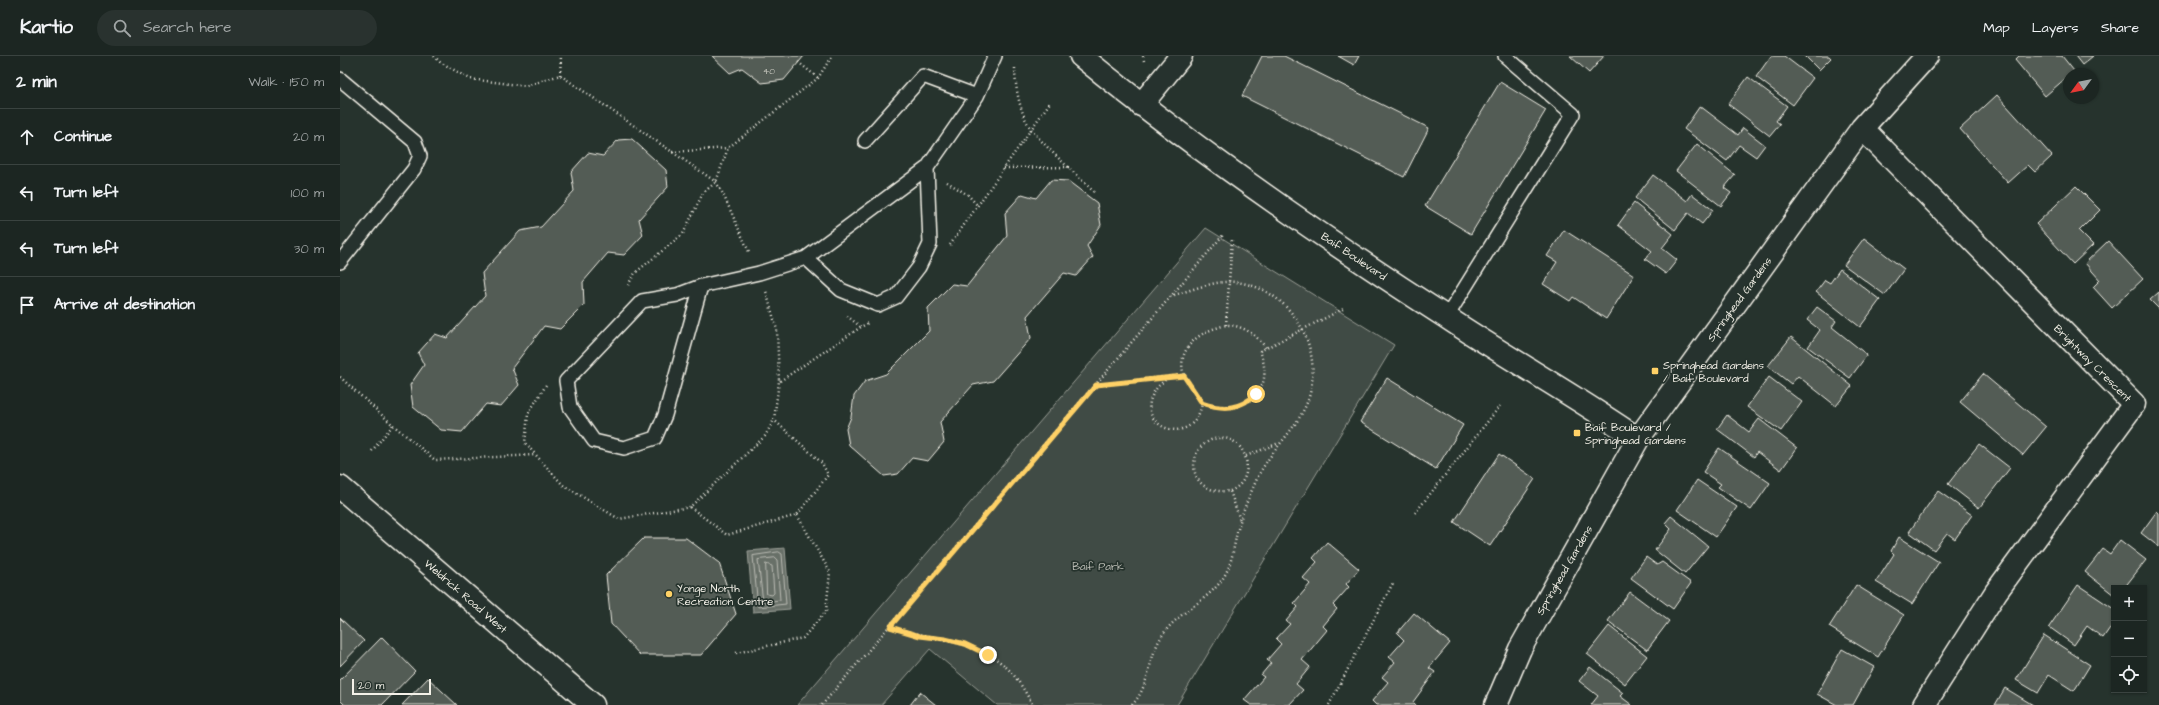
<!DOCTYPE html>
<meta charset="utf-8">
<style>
body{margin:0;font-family:"Architects Daughter",sans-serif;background:#29322f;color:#f1f3f6}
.controls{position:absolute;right:12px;bottom:12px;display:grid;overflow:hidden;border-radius:0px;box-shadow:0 1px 3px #0004}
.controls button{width:36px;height:36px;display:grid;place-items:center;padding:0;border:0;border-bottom:1px solid #3a4340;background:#1c2622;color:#f1f3f6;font:20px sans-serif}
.compass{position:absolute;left:1723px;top:12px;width:36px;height:36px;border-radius:50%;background:#1c2622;box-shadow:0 1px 3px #0004;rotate:237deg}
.scale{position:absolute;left:12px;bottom:10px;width:79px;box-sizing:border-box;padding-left:4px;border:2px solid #f4f1e8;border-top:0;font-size:11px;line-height:14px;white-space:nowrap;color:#f4f1e8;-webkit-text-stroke:3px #26332d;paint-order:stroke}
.stop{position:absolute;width:12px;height:12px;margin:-9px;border:3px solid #ffd166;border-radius:50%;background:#fff}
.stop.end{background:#ffd166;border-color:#fff;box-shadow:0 1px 4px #0008}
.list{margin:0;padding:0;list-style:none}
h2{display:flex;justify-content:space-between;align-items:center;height:52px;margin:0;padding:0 16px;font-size:17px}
h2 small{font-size:13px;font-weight:400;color:#a0a5a5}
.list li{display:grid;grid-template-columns:26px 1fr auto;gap:12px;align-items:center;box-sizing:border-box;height:56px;padding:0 16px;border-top:1px solid #3a4340}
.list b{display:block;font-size:15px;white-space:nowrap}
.list em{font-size:13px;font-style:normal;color:#a0a5a5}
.icon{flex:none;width:22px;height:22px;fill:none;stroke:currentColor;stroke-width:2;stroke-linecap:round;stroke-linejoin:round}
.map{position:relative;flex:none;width:1819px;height:649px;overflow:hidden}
header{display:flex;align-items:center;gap:24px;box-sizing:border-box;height:56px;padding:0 20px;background:#1c2622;border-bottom:1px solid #3a4340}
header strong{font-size:19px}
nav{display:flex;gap:22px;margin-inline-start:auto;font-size:14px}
.search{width:280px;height:36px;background:#29322f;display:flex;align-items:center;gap:10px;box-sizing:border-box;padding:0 14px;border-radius:22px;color:#a0a5a5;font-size:15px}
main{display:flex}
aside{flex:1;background:#1c2622}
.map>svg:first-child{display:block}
</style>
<header>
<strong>Kartio</strong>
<div class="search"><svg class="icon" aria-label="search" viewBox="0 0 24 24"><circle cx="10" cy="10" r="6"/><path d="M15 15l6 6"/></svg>Search here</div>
<nav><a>Map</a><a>Layers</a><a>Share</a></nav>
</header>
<main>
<aside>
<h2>2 min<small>Walk · 150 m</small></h2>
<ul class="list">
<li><svg class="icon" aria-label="ahead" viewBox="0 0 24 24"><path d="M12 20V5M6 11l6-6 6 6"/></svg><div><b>Continue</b></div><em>20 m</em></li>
<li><svg class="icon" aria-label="left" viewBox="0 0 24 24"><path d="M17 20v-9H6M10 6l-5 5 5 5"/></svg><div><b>Turn left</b></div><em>100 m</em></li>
<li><svg class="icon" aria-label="left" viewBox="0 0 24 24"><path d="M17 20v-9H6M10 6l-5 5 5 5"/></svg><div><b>Turn left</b></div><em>30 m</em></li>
<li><svg class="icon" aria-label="arrive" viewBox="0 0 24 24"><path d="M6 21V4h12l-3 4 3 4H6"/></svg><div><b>Arrive at destination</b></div></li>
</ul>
</aside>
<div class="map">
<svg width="1819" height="649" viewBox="0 0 1819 649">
<rect width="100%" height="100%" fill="#26332d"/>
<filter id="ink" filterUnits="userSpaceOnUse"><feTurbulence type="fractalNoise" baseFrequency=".025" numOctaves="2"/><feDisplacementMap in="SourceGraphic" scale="8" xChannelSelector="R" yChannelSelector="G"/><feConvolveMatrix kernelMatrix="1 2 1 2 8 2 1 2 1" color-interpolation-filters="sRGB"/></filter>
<g filter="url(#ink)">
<!-- green -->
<path fill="#414b45" stroke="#9a9e96" d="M866 172 1054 289 837 649H657L590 593 541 649H457Z"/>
<!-- water -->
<path fill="#676f68" stroke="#9fa39b" d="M445 492 450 553 413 556 408 495Z"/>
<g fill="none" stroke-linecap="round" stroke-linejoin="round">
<!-- shore -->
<path stroke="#bcbdb5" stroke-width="1" d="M439 496 442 498 446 548 418 551 413 500Z
M435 502 437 504 440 544 423 546 418 504Z
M426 508 432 510 434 537 432 539 427 538Z"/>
</g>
<!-- building -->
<path fill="#525c55" stroke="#f4f1e8" d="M372 0H464L444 24 422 27 402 12 390 17Z
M922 0H944L1089 72 1064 121 902 40Z
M998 0H1019L1014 9Z
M1230 0H1264L1249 17Z
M1431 0H1444L1473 22 1453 49 1416 21Z
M1465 0H1489L1491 2 1479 14Z
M1679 0H1722L1734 15 1705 40 1675 4Z
M1735 0H1753L1742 9Z
M1408 21 1447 50 1436 65 1440 68 1430 80 1388 48Z
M1160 26 1206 54 1131 178 1085 150Z
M1657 39 1712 100 1695 116 1688 109 1668 127 1620 73Z
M1360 50 1398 79 1403 72 1425 89 1416 101 1399 89 1387 105 1344 73Z
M292 83 326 114 328 131 299 163 303 179 284 199 268 197 243 226 244 249 220 273 204 270 172 312 179 329 161 350 146 348 122 376 101 374 73 351 70 329 84 309 78 297 95 278 107 282 145 240 142 217 180 175 201 171 234 135 231 116 248 97 263 100 278 84Z
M1357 88 1395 119 1384 132 1391 137 1381 150 1336 115Z
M1313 119 1347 145 1352 138 1373 154 1362 168 1348 157 1335 174 1295 142Z
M711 124 728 125 757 147 761 169 747 190 753 201 736 220 724 217 687 260 691 282 653 325 633 329 600 366 604 386 588 405 572 402 558 418 544 420 509 389 506 373 511 361 514 340 525 325 546 318 589 275 588 252 612 228 627 230 667 180 665 157 682 138 696 142Z
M1736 130 1760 154 1739 175 1753 189 1733 208 1696 168Z
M1294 147 1333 178 1322 192 1337 204 1326 218 1305 203 1312 195 1278 169Z
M1224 174 1294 219 1266 263 1233 241 1230 245 1203 228 1217 206 1207 200Z
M1524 182 1564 213 1545 239 1504 209Z
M1768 185 1803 223 1772 252 1753 231 1760 224 1745 207Z
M1500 213 1540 244 1520 271 1476 236 1485 224 1490 227Z
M1819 236V253L1810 244Z
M1477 251 1496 265 1492 271 1527 299 1510 322 1468 291 1480 274 1467 264Z
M1451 281 1512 330 1496 350 1458 320 1451 328 1428 310Z
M1643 318 1706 371 1683 399 1620 346Z
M1429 321 1462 346 1441 375 1407 351Z
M1047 322 1123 369 1096 413 1020 366Z
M1387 359 1409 376 1419 363 1457 392 1441 414 1417 396 1414 401 1377 373Z
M1639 388 1670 412 1639 452 1608 428Z
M1379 392 1430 427 1411 454 1378 431 1381 428 1363 416Z
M1159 398 1195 423 1150 490 1114 466Z
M1357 424 1397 451 1376 481 1337 454Z
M1598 435 1632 459 1615 483 1607 477 1594 494 1569 476Z
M1817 455 1819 457V491L1801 477Z
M1331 460 1368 490 1345 518 1315 494 1331 473 1325 467Z
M1559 481 1599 506 1572 548 1536 526 1554 498 1551 495Z
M304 482H346L379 507 396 558 361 599H300L271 568 266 519Z
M1780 484 1806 504 1784 532H1774V539L1745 516 1763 493 1770 498Z
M987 486 1019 513 1006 528 1009 531 993 549 997 553 983 570 987 574 962 604 970 611 956 628 963 634 949 649H911L904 644 924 621 921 619 931 607 927 604 941 588 936 583 950 568 946 565 958 551 954 547 970 528 963 522 977 506 973 502Z
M1306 501 1317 509 1322 506 1351 527 1333 553 1291 522Z
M1516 529 1564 559 1538 601 1489 571Z
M1738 529 1774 553V566L1763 582 1747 570 1734 589 1709 571Z
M1290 536 1329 565 1307 594 1268 565Z
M1074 557 1110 587 1089 612 1095 616 1073 646 1076 649H1036L1032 645 1048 626 1042 621 1055 606 1049 601 1064 584 1057 577Z
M0 562 24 585 0 610Z
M1269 570 1307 600 1285 628 1247 598Z
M1704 579 1750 609 1734 635 1709 619 1698 637 1676 624Z
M42 581 75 615 42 649H5L0 644V624Z
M1502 593 1534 611 1513 649H1497L1477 638Z
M1250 611 1283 637 1280 640 1292 649H1251L1258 640 1239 625Z
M88 622 117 649H62Z
M1665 632 1693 649H1655Z
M580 636 596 649H570Z"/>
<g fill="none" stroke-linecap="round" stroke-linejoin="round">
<defs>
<path id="service" d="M0 23 75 86 80 100 74 113 0 206
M525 85 583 20 637 40
M466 202 501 234 538 249 556 241 579 211 590 188 587 112
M361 230 325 359 315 382 284 392 254 385 230 351 226 325 302 245 337 239 361 230 419 217 466 202 587 112 637 40 655 0
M1106 262 1233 58 1165 0"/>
<path id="minor" d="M741 0C857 95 980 180 1106 261 1169 303 1236 340 1298 383
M801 49 841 0
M1522 72 1794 348 1656 536 1584 649
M1156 649 1180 593 1298 383 1522 72 1587 0"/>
<path id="tertiary" d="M0 431 253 649"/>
</defs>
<!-- service casing -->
<use href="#service" stroke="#f4f1e8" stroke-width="16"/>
<!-- minor casing -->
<use href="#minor" stroke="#f4f1e8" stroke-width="25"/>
<!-- tertiary casing -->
<use href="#tertiary" stroke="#f4f1e8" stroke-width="25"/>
<!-- path -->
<path stroke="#f4f1e8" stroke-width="2.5" stroke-dasharray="1 3" stroke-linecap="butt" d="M94 0 100 6 130 23 186 30 220 19 376 126 383 138 410 198
M803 0 804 5
M458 6 478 22
M675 12C675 31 680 59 692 74 710 96 734 116 754 136
M220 19 221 0
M332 96 388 92
M664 112 729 111
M607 126 628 139 638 150
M610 189 711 45
M288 229 295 217 343 178 363 137 376 126 388 92 478 22 492 0
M507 260 521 271 528 267
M886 269 892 184
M0 321 53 369 31 396
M828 321C822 327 815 332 812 340 797 371 854 394 862 347L844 319
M440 325 521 271
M206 329 188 358 185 387 223 429 279 463 350 451 425 380 434 364 439 325 437 274 426 235
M757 329 844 319C836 296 856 278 876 272 880 271 884 269 888 269 905 270 917 280 926 292
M862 347C902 360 937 339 920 295L1003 253
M53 369 95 404 195 399
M906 400 939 387
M890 435C922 422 904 371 871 384 865 387 860 391 857 396 847 421 864 438 890 435L900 464
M350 451 387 479 457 459 488 419 482 407 434 364
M1075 457 1160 350
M550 571C588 583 637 583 667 612 678 622 685 636 693 649
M396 597 463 582 486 555 490 516 457 459
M482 649 884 178
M792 649C809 631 808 606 819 585 833 558 864 548 881 525 893 509 893 491 898 473 902 456 909 441 916 425 929 394 959 373 969 341 984 290 951 233 896 226 875 224 852 234 831 240
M989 649 1054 525"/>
<!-- service -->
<use href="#service" stroke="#26332d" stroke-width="13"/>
<!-- minor -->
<use href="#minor" stroke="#26332d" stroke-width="22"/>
<!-- tertiary -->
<use href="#tertiary" stroke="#26332d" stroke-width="22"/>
</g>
</g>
<g fill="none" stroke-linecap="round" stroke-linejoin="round" filter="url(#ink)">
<!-- route -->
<path stroke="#ffd166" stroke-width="5" d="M648 599 625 588 605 583 580 580 550 571 756 329 844 320 862 347C883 354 899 354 916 338"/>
</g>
<!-- markers -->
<g fill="#ffd166" stroke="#26332d" stroke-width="1.5">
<rect x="1311" y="311" width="8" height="8" rx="2"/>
<rect x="1233" y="373" width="8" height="8" rx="2"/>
<circle cx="329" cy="538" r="4"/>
</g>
<g text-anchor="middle" stroke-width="3.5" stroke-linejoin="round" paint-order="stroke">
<!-- number labels -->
<g font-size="9" fill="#ccccc3">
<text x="429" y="18">40</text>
</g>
<!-- street labels -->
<g font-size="11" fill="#f4f1e8" stroke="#26332d">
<text transform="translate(1014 200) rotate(34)" y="4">Baif Boulevard</text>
<text transform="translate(1399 243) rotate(-54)" y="4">Springhead Gardens</text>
<text transform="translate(1753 307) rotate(45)" y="4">Brightway Crescent</text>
<text transform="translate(1224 514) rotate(-60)" y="4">Springhead Gardens</text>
<text transform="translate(126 540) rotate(41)" y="4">Weldrick Road West</text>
</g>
<!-- poi labels -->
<g font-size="11" fill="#f4f1e8" stroke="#26332d" text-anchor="start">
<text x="1323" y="313">Springhead Gardens<tspan x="1323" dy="13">/ Baif Boulevard</tspan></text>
<text x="1245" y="375">Baif Boulevard /<tspan x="1245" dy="13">Springhead Gardens</tspan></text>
<text x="337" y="536">Yonge North<tspan x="337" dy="13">Recreation Centre</tspan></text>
</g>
<!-- park labels -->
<g font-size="11" fill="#bebfb7" stroke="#26332d">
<text x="758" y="514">Baif Park</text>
</g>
</g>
</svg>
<div class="controls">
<button>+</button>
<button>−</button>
<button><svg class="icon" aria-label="locate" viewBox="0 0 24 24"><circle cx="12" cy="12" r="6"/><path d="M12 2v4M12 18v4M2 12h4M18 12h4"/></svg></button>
</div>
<svg class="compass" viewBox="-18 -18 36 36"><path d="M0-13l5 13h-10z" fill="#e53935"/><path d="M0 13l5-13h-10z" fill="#a0a5a5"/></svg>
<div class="scale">20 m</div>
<div class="stop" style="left:916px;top:338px"></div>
<div class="stop end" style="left:648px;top:599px"></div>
</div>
</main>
